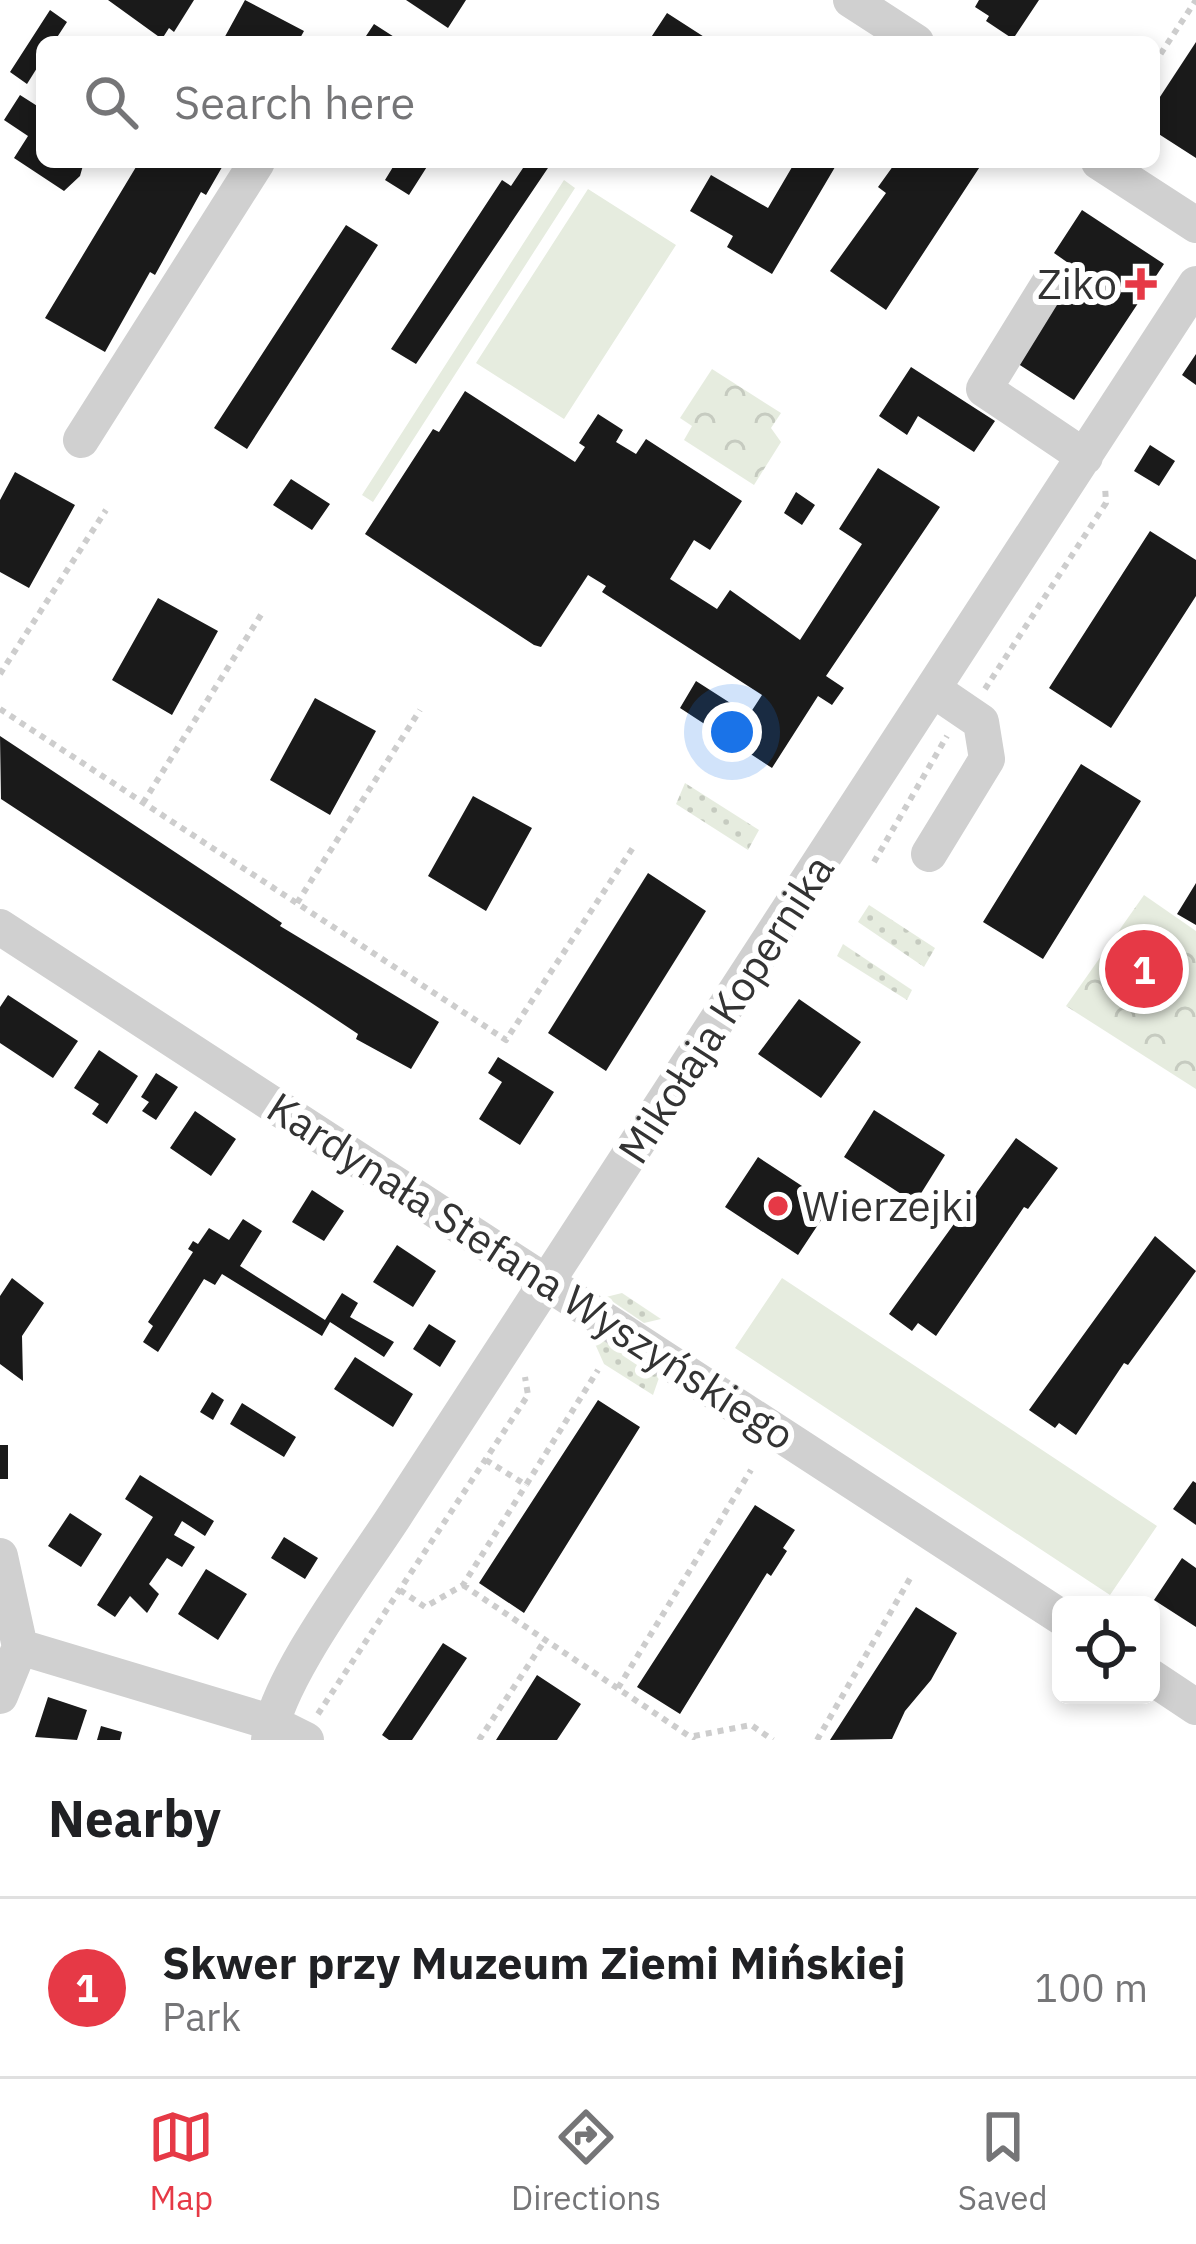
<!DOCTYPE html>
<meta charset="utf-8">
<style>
body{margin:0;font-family:"IBM Plex Sans",sans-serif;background:#f6f6f6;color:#202124}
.controls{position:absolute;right:36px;bottom:36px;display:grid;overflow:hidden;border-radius:18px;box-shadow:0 6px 18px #0003}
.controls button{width:108px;height:108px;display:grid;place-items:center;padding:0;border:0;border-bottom:3px solid #e0e0e0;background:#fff;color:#202124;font:60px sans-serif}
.you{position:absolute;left:732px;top:732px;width:42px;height:42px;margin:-30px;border:9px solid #fff;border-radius:50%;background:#1a73e8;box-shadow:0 0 0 18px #1a73e833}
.badge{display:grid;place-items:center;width:78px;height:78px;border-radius:50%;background:#e63946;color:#fff;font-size:39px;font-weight:700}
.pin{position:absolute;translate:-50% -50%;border:6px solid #fff;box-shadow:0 3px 12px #0006}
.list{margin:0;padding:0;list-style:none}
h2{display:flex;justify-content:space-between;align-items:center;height:156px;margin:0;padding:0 48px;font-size:51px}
h2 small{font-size:39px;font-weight:400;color:#757577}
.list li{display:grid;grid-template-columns:78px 1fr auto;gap:36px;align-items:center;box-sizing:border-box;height:180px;padding:0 48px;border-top:3px solid #e0e0e0}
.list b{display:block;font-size:45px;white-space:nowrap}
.list p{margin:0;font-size:39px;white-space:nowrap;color:#757577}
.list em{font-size:39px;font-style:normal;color:#757577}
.icon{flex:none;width:66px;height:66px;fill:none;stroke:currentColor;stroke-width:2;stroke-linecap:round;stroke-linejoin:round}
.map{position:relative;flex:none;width:1196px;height:1740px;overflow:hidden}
.search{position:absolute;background:#fff;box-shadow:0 6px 18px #0003;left:36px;right:36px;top:36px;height:132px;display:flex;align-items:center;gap:30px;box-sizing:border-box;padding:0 42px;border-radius:18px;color:#757577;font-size:45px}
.sheet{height:336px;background:#fff}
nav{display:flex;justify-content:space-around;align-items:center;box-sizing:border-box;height:168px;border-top:3px solid #e0e0e0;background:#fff;font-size:33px;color:#757577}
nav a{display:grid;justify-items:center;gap:6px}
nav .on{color:#e63946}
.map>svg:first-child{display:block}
</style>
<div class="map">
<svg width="1196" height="1740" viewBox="0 0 1196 1740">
<defs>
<pattern id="grass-dots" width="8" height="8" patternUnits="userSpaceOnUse" patternTransform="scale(3)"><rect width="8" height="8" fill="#e6ecdf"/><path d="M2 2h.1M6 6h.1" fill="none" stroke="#c6cbc0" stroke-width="1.8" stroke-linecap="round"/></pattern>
<pattern id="park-crowns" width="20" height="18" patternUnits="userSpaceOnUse" patternTransform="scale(3)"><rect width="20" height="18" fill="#e6ecdf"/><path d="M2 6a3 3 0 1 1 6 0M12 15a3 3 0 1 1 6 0" fill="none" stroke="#c6cbc0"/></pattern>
</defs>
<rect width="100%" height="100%" fill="#fff"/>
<!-- grass -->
<path fill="url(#grass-dots)" d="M685 783 759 830 748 850 676 804Z
M869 905 935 948 924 967 858 922Z
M843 944 912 990 907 1000 837 956Z
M622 1293 661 1319 644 1323 606 1297Z
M588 1328 660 1375 653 1395 604 1364Z"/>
<!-- park -->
<path fill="url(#park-crowns)" d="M712 369 781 413 771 428 781 442 754 485 684 440 692 426 680 418Z
M1144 895 1196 931V1089L1066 1006Z"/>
<!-- garden -->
<path fill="#e6ecdf" d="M564 180 575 188 373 502 362 495Z
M588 189 676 245 564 419 476 363Z
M782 1278 1157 1526 1110 1595 735 1348Z"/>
<!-- building -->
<path fill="#1a1a1a" d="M108 0H194L174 32 169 28 162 39Z
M245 0 304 31 298 42H222Z
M406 0H466L448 28Z
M979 0H1039L1013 39 986 21 989 16 975 7Z
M50 10 67 22 54 42H42V60L27 84 10 72Z
M667 13 712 42H648Z
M374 24 402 42H362Z
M1196 42V158L1154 131V106Z
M20 95 42 109V162H84L80 176 64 191 14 158 28 136 4 120Z
M139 162H225L206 195 201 192 155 275 150 272 105 352 45 318Z
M396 162H430L409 195 385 180Z
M527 162H552L416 364 391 349 502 180 511 186Z
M795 162H838L772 274 727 247 733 236 690 211 711 175 768 208Z
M896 162H983L886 310 830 271 886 193 878 187Z
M1082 210 1164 264 1074 400 1012 360 1074 267 1054 253Z
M346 225 378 245 247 449 214 428Z
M1196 354V385L1182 375Z
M911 367 995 421 974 452 918 416 907 435 879 416Z
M465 391 575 462 585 447 579 443 598 414 623 430 616 442 636 454 646 439 742 501 710 550 694 540 670 579 717 609 730 590 800 640 862 544 839 529 878 468 940 507 826 676 844 688 832 705 818 696 772 768 680 708 696 681 749 715 762 695 602 592 606 586 588 575 541 647 534 645 365 534 433 429 439 432Z
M1150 445 1175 461 1159 486 1134 471Z
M15 472 75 505 29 588 0 572V500Z
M291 479 330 504 312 530 273 505Z
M796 492 815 505 802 525 784 513Z
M1150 531 1196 560V596L1111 728 1049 688Z
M158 598 218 631 172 715 112 680Z
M315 698 376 731 330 815 270 780Z
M0 736 282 923 280 926 439 1022 411 1069 356 1039 358 1034 307 1000 1 799Z
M1081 764 1141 801 1043 959 983 922Z
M473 796 532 828 486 911 428 876Z
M648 873 706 911 606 1071 548 1033Z
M1196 883V925L1177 914Z
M8 995 78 1041 53 1078 0 1043V1007Z
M799 999 861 1042 821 1098 758 1054Z
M99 1050 138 1076 107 1124 92 1114 99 1104 74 1088Z
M498 1057 554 1092 520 1145 479 1119 502 1082 488 1073Z
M156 1073 178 1087 156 1120 142 1111 149 1102 141 1097Z
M874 1110 945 1155 915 1203 844 1157Z
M195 1111 236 1139 211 1176 170 1148Z
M1016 1138 1058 1168 1028 1209 1024 1207 936 1336 918 1323 912 1331 889 1314Z
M758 1157 831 1205 798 1255 725 1207Z
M312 1190 344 1211 324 1241 292 1222Z
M243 1219 262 1231 240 1266 325 1320 342 1293 358 1303 350 1317 394 1342 384 1357 330 1322 322 1336 222 1274 215 1285 204 1279 158 1352 143 1342 153 1326 148 1322 193 1252 188 1249 193 1241 198 1244 209 1228 229 1240Z
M1155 1236 1196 1271 1128 1365 1124 1363 1076 1435 1059 1423 1055 1428 1029 1410Z
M397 1245 436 1271 413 1307 373 1282Z
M12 1278 44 1303 22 1336 23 1381 0 1364V1296Z
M429 1324 456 1341 440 1367 413 1349Z
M355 1357 413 1394 393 1427 334 1389Z
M212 1392 224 1400 213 1420 200 1412Z
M598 1400 640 1427 524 1613 479 1583Z
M242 1403 296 1437 284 1457 230 1424Z
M0 1445H8V1479H0Z
M140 1475 214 1521 205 1536 182 1521 174 1535 195 1547 182 1567 167 1558 149 1584 159 1594 147 1613 130 1596 115 1617 97 1605 153 1517 125 1499Z
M1193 1481 1196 1483V1525L1173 1509Z
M755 1505 795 1530 783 1548 787 1551 771 1576 767 1573 680 1714 637 1687Z
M70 1513 102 1534 81 1567 48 1546Z
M284 1537 318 1558 305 1579 271 1558Z
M1182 1558 1196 1568V1627L1154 1600Z
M206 1569 247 1594 218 1640 178 1614Z
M916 1607 957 1633 931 1680 905 1711 892 1739 830 1740Z
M443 1643 467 1658 412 1740H389L382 1735Z
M537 1675 581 1704 557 1740H496Z
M48 1697 87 1710 77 1740 35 1737Z
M101 1726 122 1732 120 1740H97Z"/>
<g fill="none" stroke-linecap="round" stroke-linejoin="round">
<!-- path -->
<path stroke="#cdcdcd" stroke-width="6" stroke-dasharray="6 6" stroke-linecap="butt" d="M1154 64 1196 0
M0 674 106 510
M985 689 1106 503 1105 486
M0 709 506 1040 634 846
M143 803 264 610
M874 862 947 736
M297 903 420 710
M486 1460 526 1485 598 1370
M463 1585 695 1740
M400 1590 425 1607 463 1585 526 1485
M618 1688 751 1470
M318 1714 528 1395 525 1377
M694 1736 751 1725 773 1740
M479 1740 545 1640
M817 1740 912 1575"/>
<!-- minor -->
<path stroke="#d0d0d0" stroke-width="36" d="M851 0 916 42
M1099 162 1196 225
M1050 282 984 389 1085 457
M81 440 257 162
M929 854 987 759 981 722 934 690
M0 927 1061 1617
M0 1556 20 1647
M1151 1677 1196 1707
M0 1696 20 1647 270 1722 306 1740
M269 1740C274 1681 365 1563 399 1509L1196 284"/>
</g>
<!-- markers -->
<g fill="#e63946" stroke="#fff" stroke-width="4.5">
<path d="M1135 266h12v12h12v12h-12v12h-12v-12h-12v-12h12z"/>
<circle cx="778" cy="1206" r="12"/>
</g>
<g text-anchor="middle" stroke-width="12" stroke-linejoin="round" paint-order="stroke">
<!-- poi labels -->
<g font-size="42" fill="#333" stroke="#fff" text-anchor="end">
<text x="1117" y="299">Ziko</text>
<text x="802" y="1221" text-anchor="start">Wierzejki</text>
</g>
<!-- street labels -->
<g font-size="42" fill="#333" stroke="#fff">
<text transform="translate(726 1009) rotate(-57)" y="15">Mikołaja Kopernika</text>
<text transform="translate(531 1271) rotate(33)" y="15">Kardynała Stefana Wyszyńskiego</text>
</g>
</g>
</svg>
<div class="controls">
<button><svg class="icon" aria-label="locate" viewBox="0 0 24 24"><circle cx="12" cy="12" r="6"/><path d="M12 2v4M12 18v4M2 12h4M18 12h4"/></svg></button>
</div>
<div class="you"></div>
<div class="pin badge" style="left:1144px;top:969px">1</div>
<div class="search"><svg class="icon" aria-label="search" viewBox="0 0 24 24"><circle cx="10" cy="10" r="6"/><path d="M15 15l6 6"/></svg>Search here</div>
</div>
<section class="sheet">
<h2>Nearby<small></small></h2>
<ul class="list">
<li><span class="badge">1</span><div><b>Skwer przy Muzeum Ziemi Mińskiej</b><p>Park</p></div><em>100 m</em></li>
</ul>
</section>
<nav>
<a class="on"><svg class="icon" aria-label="map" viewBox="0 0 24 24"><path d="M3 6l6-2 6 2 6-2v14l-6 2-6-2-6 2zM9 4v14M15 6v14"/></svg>Map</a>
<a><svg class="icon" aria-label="directions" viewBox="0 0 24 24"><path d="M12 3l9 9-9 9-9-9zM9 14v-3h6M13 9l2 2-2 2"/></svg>Directions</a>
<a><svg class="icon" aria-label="saved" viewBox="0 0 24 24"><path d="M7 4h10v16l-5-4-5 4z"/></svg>Saved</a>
</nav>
